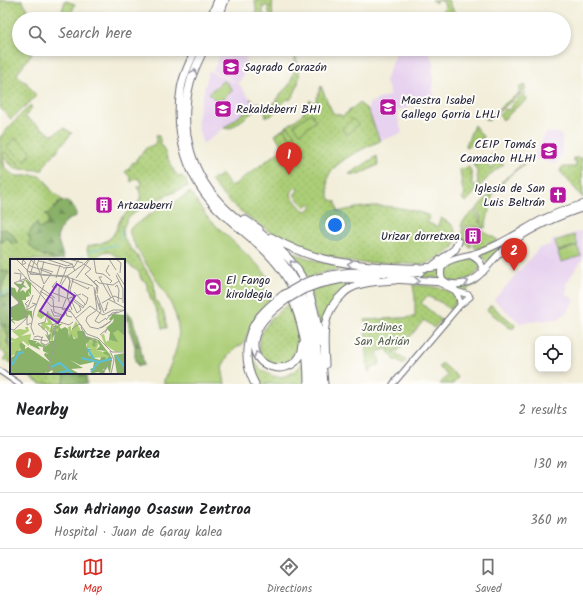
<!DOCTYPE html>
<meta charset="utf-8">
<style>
body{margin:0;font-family:Kalam,sans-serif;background:#f6f6f6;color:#202124}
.controls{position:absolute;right:12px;bottom:12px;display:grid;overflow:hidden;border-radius:8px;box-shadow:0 2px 6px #0003}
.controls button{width:36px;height:36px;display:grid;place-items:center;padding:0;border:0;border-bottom:1px solid #e0e0e0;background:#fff;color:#202124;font:20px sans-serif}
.you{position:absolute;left:335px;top:225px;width:14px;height:14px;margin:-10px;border:3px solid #fff;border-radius:50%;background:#1a73e8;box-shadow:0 0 0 6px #1a73e833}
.badge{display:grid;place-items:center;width:26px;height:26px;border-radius:50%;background:#d93025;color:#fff;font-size:13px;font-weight:700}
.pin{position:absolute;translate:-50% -33px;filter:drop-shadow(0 1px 2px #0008)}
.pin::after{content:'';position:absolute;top:21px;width:14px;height:12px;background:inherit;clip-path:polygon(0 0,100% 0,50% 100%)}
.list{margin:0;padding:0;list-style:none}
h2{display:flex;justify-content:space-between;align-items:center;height:52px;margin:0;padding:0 16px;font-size:17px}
h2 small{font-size:13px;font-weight:400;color:#757577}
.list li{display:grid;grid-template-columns:26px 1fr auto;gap:12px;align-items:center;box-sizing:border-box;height:56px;padding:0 16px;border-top:1px solid #e0e0e0}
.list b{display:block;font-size:15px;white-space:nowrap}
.list p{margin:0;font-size:13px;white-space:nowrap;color:#757577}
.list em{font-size:13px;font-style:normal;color:#757577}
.icon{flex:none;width:22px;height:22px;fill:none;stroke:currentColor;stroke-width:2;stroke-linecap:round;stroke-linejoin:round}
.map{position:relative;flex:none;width:583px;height:384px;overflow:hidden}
.search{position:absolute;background:#fff;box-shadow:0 2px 6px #0003;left:12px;right:12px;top:12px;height:44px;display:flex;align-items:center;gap:10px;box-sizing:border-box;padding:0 14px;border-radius:22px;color:#757577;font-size:15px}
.sheet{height:164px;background:#fff}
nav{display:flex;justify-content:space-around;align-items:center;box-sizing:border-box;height:56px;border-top:1px solid #e0e0e0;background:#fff;font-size:11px;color:#757577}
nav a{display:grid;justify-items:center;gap:2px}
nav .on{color:#d93025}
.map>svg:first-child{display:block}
</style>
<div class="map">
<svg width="583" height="384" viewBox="0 0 583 384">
<defs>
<pattern id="grass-dots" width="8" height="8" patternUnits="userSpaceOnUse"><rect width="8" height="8" fill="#acce77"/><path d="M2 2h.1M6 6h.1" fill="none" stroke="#94b168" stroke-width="1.8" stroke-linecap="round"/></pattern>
<pattern id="forest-firs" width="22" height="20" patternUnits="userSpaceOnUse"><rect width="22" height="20" fill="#89b168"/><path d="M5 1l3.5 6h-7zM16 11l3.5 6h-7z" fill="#709057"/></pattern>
<pattern id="garden-furrows" width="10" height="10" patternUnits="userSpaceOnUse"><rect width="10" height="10" fill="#acce77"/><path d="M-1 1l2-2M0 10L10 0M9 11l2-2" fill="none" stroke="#94b168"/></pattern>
</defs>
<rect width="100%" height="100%" fill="#fdfcf7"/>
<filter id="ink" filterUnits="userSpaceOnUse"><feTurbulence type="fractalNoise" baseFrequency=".025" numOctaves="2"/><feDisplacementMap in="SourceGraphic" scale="8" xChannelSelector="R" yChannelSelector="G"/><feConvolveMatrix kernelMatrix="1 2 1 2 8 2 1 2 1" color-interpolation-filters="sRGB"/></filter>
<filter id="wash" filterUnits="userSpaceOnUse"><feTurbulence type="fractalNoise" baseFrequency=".012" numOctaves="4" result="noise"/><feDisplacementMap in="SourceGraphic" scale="16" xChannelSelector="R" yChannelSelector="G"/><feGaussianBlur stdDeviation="0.9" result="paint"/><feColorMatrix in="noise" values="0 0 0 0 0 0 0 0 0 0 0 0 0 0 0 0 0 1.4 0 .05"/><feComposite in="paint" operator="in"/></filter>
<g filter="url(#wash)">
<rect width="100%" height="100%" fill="#f2eeda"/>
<!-- built -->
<path fill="#e7d2ef" d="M222 49H245L247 68 239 83 213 71Z
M397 49H428L435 67 431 68 433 72 434 80 432 88 435 98 396 111 402 133 380 141 368 110 369 103 390 95 387 83H385V81L394 58Z
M209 71 239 84 253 103 246 111 203 144 199 132 197 120 199 110Z
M546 133H559L562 136V155L556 164 535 159 534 156Z
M582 231 583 258 566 284 568 289 565 293 575 300 568 311 558 319 520 323 494 300 539 248 552 244 551 241Z"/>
<!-- grass -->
<path fill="url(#grass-dots)" stroke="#677859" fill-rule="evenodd" d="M0 0H22L29 12 30 19H19V49H31L32 53 17 74 22 81 26 82 36 96 11 119 0 108Z
M255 0H273L272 7 273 19H270L268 6H263V15H265V19H257Z
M432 0H448L458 19H449L443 10 445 8C445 4 443 1 439 0L435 3Z
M293 49H295C295 56 298 62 299 69 300 80 297 91 290 100L287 99 271 116H268L266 117 265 113 277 100V99L282 93V92L288 86H289C291 80 294 74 295 66 295 61 294 55 293 49Z
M525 85V90L487 121 483 116 486 118H488L507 102 518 94 519 92 520 87Z
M321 86 328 103 333 113 343 116 359 103 368 110 380 141C365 148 334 161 328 177 327 183 328 191 329 196L330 199 336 202 338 212C346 210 354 208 363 207 385 204 409 208 430 216L427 222 437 227 441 218 454 226C455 232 457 241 454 247 449 252 432 262 425 264 417 266 404 263 395 263 381 262 366 264 352 262 334 259 311 252 294 245 269 234 225 203 211 180L218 177 222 174 231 187 284 148 275 135 298 118 305 111 310 100 315 103ZM296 187 298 190 294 195 305 207 310 203 313 206 307 211 303 210 291 196 292 191Z
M525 92 526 93 525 94 524 96 527 98V100L517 107 503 120 499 115 505 109 509 110 510 109 511 105Z
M250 99H251L256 104 259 102 262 105 230 129 224 128 246 111 253 103Z
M29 106H31L32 107 25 117 52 135 64 128 72 133 43 167V170L16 169 3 157 5 168C20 184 29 170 41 177 46 180 48 186 51 190 55 194 59 197 63 201L58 202V205C50 210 47 214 49 223L41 229 38 228 37 223 38 251 43 256 52 257 55 260H11V295H9L3 298C1 286 3 282 9 272L3 270 0 271V242L4 241 7 237 11 243 18 244 4 229 0 230V137Z
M474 125 484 138 473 144 465 148Z
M157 134 159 136 161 144 175 173 180 177 182 176 187 181 186 182 188 186 184 188 151 202 137 211 127 219 123 229 124 239 138 257 154 283 155 299 164 313 167 328H162L159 315 150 298V296L146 282 141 279 139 272 124 261V260C112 256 107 244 96 259L89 254 87 250 88 246C97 244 102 244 109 239 117 233 117 224 122 217 128 211 137 207 140 199 141 194 140 191 137 187L141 186 142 184 141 181 136 178 131 182 130 177 125 172 128 169 129 170V168L133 162 135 163 136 159 138 158V157L139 155H141L142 152H145L144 150C149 144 158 148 156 136Z
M494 154 504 164 492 173 466 202 462 199 465 194 463 192 460 170 469 167 472 175V185H478L477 171 471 160H473L475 165 484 161 482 156 483 155 486 160 485 161 491 169 495 166 490 157Z
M377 156 378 165C369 169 360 176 349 174Z
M573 158H582L583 198 560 171 562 167H576V161H573Z
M526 161 527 162 510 175 493 194 485 228H484L477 209 478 207 499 184Z
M475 210 483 229C474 225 471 226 461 227 462 220 470 215 475 210Z
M477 228 479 229 477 232 469 231 468 242 472 243 471 247H469L463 240 462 229Z
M481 230 498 240 490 244 486 247 476 249 474 247V243L479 242V231Z
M274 242C287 249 300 256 314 260 333 265 352 267 372 268L340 269 329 271 305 279Z
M501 245 504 246 487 263 481 254Z
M467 258C501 264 457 293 445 277 443 275 444 271 444 268L452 261Z
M481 277C479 290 468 282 466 293L455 288Z
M365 280 339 294 321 337 310 291 332 284Z
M413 285C425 286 450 286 456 299V302L450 310 442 303 427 296 421 303 441 320 434 328 424 320 398 351H393L394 354H397L406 361 403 365 397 361 394 360 393 357 388 352 389 350 386 349 377 352 380 364 372 368 369 372H368L365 320 415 317V297Z
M290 302C296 317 307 351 291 363 287 365 280 366 276 368 272 365 266 363 263 359 260 356 259 351 259 347 259 327 276 314 290 302Z
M491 305 515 325 514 328H510L487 310Z
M0 322 8 334 7 343 11 349V364L4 359 6 356 5 353 0 350 1 343H0Z
M250 347C251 352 252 358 255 362 261 372 274 379 285 376 293 374 300 367 304 361L305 384H260C251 371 249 362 250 347Z
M442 363 458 377 453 384H440L448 375 439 367Z
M24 373H65L64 383 40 384Z"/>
<!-- forest -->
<path fill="url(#forest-firs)" stroke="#566a52" d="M63 201C72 203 76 207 76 216 73 219 71 218 68 220 62 224 60 231 57 237L64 259 55 260C51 256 47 257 42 255 37 252 32 249 29 244L30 239 28 235 34 225 37 222 38 228 41 229 48 223V218L45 214 49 213 58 205V202Z
M4 229 12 233 18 244 11 243 7 237 4 241 0 242V230Z
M3 270 9 272C3 281 1 286 3 297L9 295H11V349L7 343 8 334 0 322V271Z
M126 310 132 317 139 341 144 365 138 366 135 361V346L130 331Z
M65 373H88L86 376 87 384H64Z"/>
<!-- garden -->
<path fill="url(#garden-furrows)" stroke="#677859" d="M441 267V279L431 277H414L413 275 431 271Z"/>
<!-- pitch -->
<path fill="#acce77" stroke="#677859" d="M65 1 75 4 70 17 61 14Z
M224 80 233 90 218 103 209 93Z
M311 113 316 121 300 133 294 125Z
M353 119 358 124 347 135 342 129Z
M288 126 295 135 290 138 284 129Z
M15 138 32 152 25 161 7 147Z
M5 152 20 165 16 169 2 156Z
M190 192 207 217 260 267 270 280 263 286 272 298 265 304 259 313 247 335 244 343 236 348 228 356 222 367 225 384H164V380C169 369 174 357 177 346 185 315 160 286 145 262 139 252 131 241 129 229L157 210 163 206 171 205Z
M574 235 578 245 558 251 555 241Z
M577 246 581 256 561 262 558 252Z"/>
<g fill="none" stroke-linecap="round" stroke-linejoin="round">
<!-- stream -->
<path stroke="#5cbfda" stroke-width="1" d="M88 252 96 249 116 245C121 241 123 235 121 229
M78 260 84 255
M0 295 11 291"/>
</g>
</g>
<g filter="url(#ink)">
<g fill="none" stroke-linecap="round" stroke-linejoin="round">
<defs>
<path id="minor" d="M452 288C458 293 460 298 460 305
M456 291 469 295
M0 371 19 384
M393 384 460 305 470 297"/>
<path id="major" d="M583 204C569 208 556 213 543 219 520 231 498 247 473 254 464 257 452 257 444 264 442 266 441 270 441 273 440 284 453 285 461 284 478 282 487 266 498 255 503 250 509 245 514 241 535 226 559 216 583 208
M470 255C479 259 482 263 483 272"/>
<path id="highway" d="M210 19 218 0
M218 19 225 0
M196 49C190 61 183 75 181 89 174 134 187 179 220 211 241 231 266 247 283 272 305 305 314 345 313 384
M204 49C199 60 193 71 190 83 178 130 191 176 227 210 248 229 271 245 287 269 310 302 319 344 319 384
M244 219 259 229
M254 228C269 240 286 253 297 269 311 290 317 318 320 343
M271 237C308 259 341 264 383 267 404 268 423 270 444 265
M434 265 455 249 458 242
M318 278C331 275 343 272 356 272 377 271 399 276 420 272
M391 279 444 282
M439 282 454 289
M319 284 343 279 376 278
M290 294C303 322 308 353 308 384
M286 300C277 307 266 315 260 325 234 370 300 384 303 345
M322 361 324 384
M325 365C324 339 320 314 342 295 345 291 350 288 355 286 367 281 381 281 395 280
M255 384C243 363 244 335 260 316 267 308 275 301 283 295"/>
</defs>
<!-- minor casing -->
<use href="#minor" stroke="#6b6973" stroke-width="7"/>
<!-- major casing -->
<use href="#major" stroke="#6b6973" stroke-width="8"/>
<!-- highway casing -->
<use href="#highway" stroke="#6b6973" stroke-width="9"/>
<!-- minor -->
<use href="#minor" stroke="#fff" stroke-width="5"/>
<!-- major -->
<use href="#major" stroke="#fff" stroke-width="6"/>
<!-- highway -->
<use href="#highway" stroke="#fff" stroke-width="7"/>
<defs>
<path id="highway-bridge" d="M283 295 306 282 318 278
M286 300 303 290 319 284"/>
</defs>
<!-- highway-bridge casing -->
<use href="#highway-bridge" stroke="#6b6973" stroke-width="9" stroke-linecap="butt"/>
<!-- highway-bridge -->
<use href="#highway-bridge" stroke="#fff" stroke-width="7"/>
</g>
<!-- one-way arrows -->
<defs><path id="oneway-chevron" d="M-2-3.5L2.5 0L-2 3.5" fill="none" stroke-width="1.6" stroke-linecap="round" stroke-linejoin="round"/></defs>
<g stroke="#9c9ca7">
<use href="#oneway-chevron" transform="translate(194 72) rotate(-69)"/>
<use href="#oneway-chevron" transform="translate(292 263) rotate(-129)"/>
<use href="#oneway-chevron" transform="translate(350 264) rotate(-172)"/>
<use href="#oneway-chevron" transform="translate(417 281) rotate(2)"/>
<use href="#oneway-chevron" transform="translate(466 282) rotate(-16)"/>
<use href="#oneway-chevron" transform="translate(257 354) rotate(-110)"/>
</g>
</g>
<!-- icons -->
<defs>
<symbol id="school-square" viewBox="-11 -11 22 22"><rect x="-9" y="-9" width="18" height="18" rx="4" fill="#b5179e" stroke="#fdfcf7"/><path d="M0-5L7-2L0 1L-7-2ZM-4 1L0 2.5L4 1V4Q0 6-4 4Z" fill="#fff"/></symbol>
<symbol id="church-square" viewBox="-11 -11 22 22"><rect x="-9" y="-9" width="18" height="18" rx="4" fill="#b5179e" stroke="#fdfcf7"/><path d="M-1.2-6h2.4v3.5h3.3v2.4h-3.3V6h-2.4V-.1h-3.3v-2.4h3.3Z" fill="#fff"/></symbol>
<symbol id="building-square" viewBox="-11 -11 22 22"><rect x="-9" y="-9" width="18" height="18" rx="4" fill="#b5179e" stroke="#fdfcf7"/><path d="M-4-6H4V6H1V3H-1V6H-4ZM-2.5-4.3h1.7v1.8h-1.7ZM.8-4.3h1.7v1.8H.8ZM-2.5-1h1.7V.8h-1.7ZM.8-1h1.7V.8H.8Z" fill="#fff"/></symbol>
<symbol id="stadium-square" viewBox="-11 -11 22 22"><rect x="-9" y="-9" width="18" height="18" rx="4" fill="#b5179e" stroke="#fdfcf7"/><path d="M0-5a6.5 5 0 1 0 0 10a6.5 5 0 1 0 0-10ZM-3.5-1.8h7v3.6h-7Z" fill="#fff"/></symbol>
</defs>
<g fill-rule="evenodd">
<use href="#school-square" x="221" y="57" width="20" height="20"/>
<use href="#school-square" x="378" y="97" width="20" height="20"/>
<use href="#school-square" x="213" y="99" width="20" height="20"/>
<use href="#school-square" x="539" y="141" width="20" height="20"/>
<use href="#church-square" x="548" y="185" width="20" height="20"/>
<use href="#building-square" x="94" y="195" width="20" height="20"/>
<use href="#building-square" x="463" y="226" width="20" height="20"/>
<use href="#stadium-square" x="203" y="277" width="20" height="20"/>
</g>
<g text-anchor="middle" stroke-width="4" stroke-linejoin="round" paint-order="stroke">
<!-- poi labels -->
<g font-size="12" fill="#22223b" stroke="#fdfcf7" text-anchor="start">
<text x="244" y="71">Sagrado Corazón</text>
<text x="401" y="104">Maestra Isabel<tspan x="401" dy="14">Gallego Gorria LHLI</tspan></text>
<text x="236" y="113">Rekaldeberri BHI</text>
<text x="536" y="148" text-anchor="end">CEIP Tomás<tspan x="536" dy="14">Camacho HLHI</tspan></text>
<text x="545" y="192" text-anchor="end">Iglesia de San<tspan x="545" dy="14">Luis Beltrán</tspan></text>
<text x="117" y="209">Artazuberri</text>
<text x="460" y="240" text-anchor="end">Urizar dorretxea</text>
<text x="226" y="284">El Fango<tspan x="226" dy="14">kiroldegia</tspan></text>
</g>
<!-- park labels -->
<g font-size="12" fill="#525e50" stroke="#fdfcf7">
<text x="382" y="331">Jardines<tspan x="382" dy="14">San Adrián</tspan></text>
</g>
</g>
<!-- overview -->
<g transform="translate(10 259)">
<rect width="115" height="115" fill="#f2eeda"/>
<path d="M29 50 36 55 38 53 44 59H49L50 62 45 63 46 61 40 60 44 67 53 64 49 68V75L44 76 43 81 48 83 47 77 50 86 54 87 53 90 63 93 64 98 55 99 58 103H52L48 99 47 103 42 102 39 88 43 87V94H52L48 91V83L45 82V85L38 78 39 75 41 76 39 72 42 66H36L40 69 38 73 36 69 33 71 31 68 32 63 38 64 36 56 31 60 27 57 26 60ZM66 62 74 78 72 80 70 73H68V80L67 81 60 75V80L56 77 59 75 58 68 61 67V72ZM15 68H18L19 72 11 77 21 75 19 87 13 82 9 86 12 92 10 90 0 99V83H5L0 82V78L5 80 9 78 2 72 10 70 16 71ZM94 75 96 83 99 81 115 85V92L106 93 95 86 91 76ZM85 79 89 84 86 91 93 93 96 91 101 96H99L98 100 94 98 83 99V96L81 98 78 95 82 90 68 87 73 82 77 89V83Z" fill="#acce77"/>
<path d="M15 20 21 24V36L18 32 20 37 16 38V32L20 29 15 21 13 25 17 29 13 28 9 33 13 31 16 34V41H12L16 51 22 52V60L19 55 18 58 8 62 2 61 5 64V65L0 61 3 59 0 58V49L9 44 1 36 0 28 5 29 7 34 9 29 4 24 11 25ZM103 55 115 56V85L99 81 100 73 96 69 103 63 104 59 101 62 99 60ZM48 65H52L49 67 51 70 55 68 58 70 59 79 61 74 64 80 68 79 67 72H74L72 66 76 77 89 81 102 99 100 115 97 107 96 111 92 110 95 112 94 115 88 113 79 115 82 113 80 110 83 109 84 103 70 106 60 101 73 109 61 110 68 114 39 115 43 113 42 111 38 114 35 113 37 115H0V99L4 97 6 92 11 91 9 86 11 83 17 88 15 87V90L18 88 41 104 34 96 35 94 39 95 33 92V88L28 87 30 91 20 86 18 81H25L22 82H27L25 85 28 83 36 90 30 84 36 87 40 84 35 75 38 77 40 75H41L40 82H44L45 75 42 79V74L43 71 48 73 49 68 47 70 43 67H49ZM81 80H84L82 86 84 88 87 86 84 85 87 84 85 81H87L90 87 86 91 97 92 93 94 99 97 97 100 95 98H91L90 101 83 99V96L79 97 78 94 82 90H77L76 85ZM115 94V115H107L104 96Z" fill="#89b168" fill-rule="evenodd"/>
<path d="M108 71 115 77V86L108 83 103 74Z" fill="#acce77"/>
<path fill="none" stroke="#5cbfda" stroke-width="2" d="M77 89 84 100M106 97 115 109M71 99 89 103M2 106 9 94 14 93M41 108 50 104 63 115M81 113 89 103 101 100M47 115 59 111"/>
<path fill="none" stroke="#9f9c9a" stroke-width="1" d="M6 0 21 15 58 17 59 20 60 22 57 40 60 22 58 18 21 15 6 0M36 0 57 7 63 5M47 0 62 5 65 12M59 0 73 4M79 0 74 5 81 10 75 15 87 27 85 35 90 51M99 0 106 11M106 0 111 4 110 14M21 1 17 12 35 16M21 1 27 6 29 0M84 1 86 14M29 2 53 8M12 5 13 1 16 4 12 6M18 6 42 15M27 6 34 25M99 6 96 12 100 17M30 9 43 13M53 9 64 8 69 0M8 10 41 47 59 50 77 75 88 79 102 93H115M17 12 20 21 45 39M4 14 11 15 10 22M31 14 34 2M86 14 93 15 102 22 100 24M107 14 115 27M75 15 88 27 87 35M20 16 25 0M106 16 113 30V44M57 17 74 5M57 18 83 27M92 18H89L101 39M46 19 50 6M63 19 62 22 78 30 79 28M66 19 80 0M84 23 86 21 89 24 103 26 109 22M34 25 41 15M50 25 57 8M97 25 105 43M47 28H42L47 22M84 28 87 51 77 58 76 62 80 68 89 70M105 28 107 26 109 31 108 43M11 30 4 24 17 19M30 32 43 40 44 53 52 56M0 33 9 42 8 46 0 49M9 33 14 23 10 22M41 33 56 39M64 33 76 46M72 35 78 39 76 45M62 36 60 31 63 21M87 36 94 54M61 38 73 47M58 39 62 51M56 40 52 50 61 53M57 40 71 35M98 40 115 49M19 41 15 45 17 46V51L26 45 22 44M61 41 67 54 71 51 69 46M62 41 73 49 75 45M49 43V30L57 17M89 44 91 52 85 62 89 64 96 59M92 44 104 37 112 40M18 48 23 36M97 49 95 52 98 43M41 50 44 57H54L56 53 57 57 62 58M93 56 103 51H115M98 57 115 51M17 58V66L21 64M66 59 80 47 93 56M96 61 102 54 108 53M71 68 75 78 87 83M89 69 93 68 101 62 90 69M0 70 4 71 17 59V57H13L16 50M46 70 44 69 41 73 42 66 50 63 59 66 63 63M62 70 69 65 72 67M37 73 28 65 35 63 38 52M24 76 21 68 24 52 34 26M90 76 97 70 95 74M24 78 28 77 30 78H31L32 79 33 78H32L31 83V84L36 86 40 83 37 73M23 80 38 82M100 92 104 101 101 115M45 111 38 109 45 86V67L48 63M92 115 102 101"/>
<path fill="#7b2cbf" fill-opacity="0.15" stroke="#7b2cbf" stroke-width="2" d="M47 25 65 37 48 64 30 52Z"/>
<rect width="115" height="115" fill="none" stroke="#22223b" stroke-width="2"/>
</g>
</svg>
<div class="controls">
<button><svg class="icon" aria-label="locate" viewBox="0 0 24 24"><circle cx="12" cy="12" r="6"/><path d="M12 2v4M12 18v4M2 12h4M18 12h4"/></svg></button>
</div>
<div class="you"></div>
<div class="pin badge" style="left:289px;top:175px">1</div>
<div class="pin badge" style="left:514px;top:271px">2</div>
<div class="search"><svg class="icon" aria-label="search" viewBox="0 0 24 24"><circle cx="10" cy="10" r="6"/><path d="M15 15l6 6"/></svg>Search here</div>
</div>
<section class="sheet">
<h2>Nearby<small>2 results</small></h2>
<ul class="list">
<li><span class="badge">1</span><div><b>Eskurtze parkea</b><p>Park</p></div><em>130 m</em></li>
<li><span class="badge">2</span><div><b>San Adriango Osasun Zentroa</b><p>Hospital · Juan de Garay kalea</p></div><em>360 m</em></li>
</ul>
</section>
<nav>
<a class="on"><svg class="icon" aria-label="map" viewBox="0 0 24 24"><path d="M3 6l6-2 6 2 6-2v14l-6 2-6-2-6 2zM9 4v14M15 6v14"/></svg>Map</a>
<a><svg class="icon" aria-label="directions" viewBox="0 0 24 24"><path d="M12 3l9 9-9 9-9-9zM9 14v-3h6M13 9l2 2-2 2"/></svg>Directions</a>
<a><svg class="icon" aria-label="saved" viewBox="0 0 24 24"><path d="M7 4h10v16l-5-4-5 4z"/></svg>Saved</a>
</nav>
